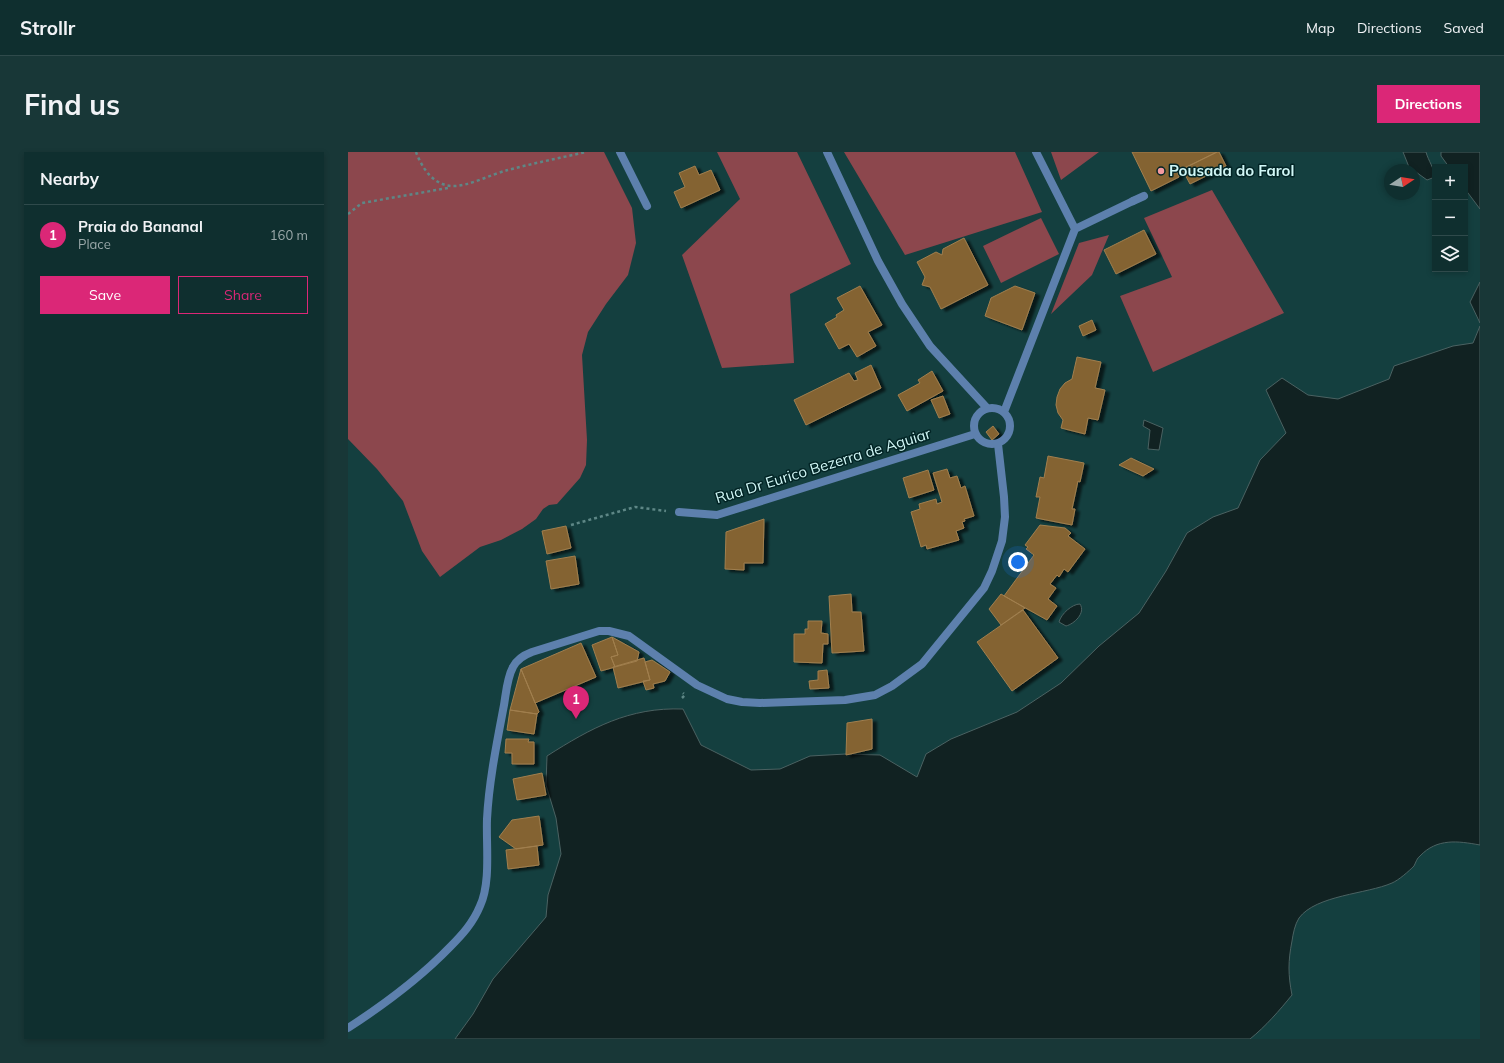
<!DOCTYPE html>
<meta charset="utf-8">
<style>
body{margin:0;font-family:Mulish,sans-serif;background:#183737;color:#f1f3f6}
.controls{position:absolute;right:12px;top:12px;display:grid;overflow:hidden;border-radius:0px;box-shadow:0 2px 6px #0003}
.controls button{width:36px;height:36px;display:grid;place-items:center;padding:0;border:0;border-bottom:1px solid #2f4a4b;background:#0f2f2f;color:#f1f3f6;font:20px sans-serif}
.compass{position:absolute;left:1036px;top:12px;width:36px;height:36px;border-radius:50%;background:#0f2f2f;box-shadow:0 2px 6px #0003;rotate:78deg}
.you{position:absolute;left:670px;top:410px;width:14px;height:14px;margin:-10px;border:3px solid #fff;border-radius:50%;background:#1a73e8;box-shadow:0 0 0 6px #1a73e833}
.badge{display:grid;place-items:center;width:26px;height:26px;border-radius:50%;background:#db2777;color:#fff;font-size:13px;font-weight:700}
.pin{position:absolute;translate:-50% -33px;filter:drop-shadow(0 1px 2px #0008)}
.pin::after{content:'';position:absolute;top:21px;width:14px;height:12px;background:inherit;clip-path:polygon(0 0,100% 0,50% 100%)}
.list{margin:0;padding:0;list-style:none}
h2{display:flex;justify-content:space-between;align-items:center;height:52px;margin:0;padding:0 16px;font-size:17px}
h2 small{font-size:13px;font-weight:400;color:#9ba9aa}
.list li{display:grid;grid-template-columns:26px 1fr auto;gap:12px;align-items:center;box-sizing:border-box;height:60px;padding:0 16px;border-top:1px solid #2f4a4b}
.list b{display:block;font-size:15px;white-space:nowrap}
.list p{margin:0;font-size:13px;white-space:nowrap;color:#9ba9aa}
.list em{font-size:13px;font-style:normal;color:#9ba9aa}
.actions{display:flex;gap:8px;padding:12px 16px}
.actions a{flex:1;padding:9px 0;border:1px solid #db2777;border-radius:0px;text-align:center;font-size:14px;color:#db2777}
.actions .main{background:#db2777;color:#fff}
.icon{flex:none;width:22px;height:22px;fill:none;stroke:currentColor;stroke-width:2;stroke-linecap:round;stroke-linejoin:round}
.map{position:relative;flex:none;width:1132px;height:887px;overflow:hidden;border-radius:0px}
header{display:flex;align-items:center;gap:24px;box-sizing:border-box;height:56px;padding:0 20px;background:#0f2f2f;border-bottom:1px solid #2f4a4b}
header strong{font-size:19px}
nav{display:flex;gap:22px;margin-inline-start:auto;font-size:14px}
.intro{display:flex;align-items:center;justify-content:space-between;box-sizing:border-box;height:96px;padding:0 24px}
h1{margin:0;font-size:28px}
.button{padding:10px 18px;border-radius:0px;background:#db2777;color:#fff;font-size:14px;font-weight:700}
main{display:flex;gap:24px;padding:0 24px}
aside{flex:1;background:#0f2f2f;border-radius:0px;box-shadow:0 2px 6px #0003}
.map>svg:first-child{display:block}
</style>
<header>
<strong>Strollr</strong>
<nav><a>Map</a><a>Directions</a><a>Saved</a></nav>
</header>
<div class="intro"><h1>Find us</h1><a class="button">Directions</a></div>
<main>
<aside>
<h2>Nearby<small></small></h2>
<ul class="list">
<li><span class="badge">1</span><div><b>Praia do Bananal</b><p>Place</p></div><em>160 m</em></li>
</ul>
<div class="actions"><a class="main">Save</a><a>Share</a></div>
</aside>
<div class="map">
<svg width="1132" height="887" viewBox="0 0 1132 887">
<defs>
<filter id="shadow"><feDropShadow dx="4.5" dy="2.5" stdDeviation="1" flood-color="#0009"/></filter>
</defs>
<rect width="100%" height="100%" fill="#143f3f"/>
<!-- green -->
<path fill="#8c474d" d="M0 0H256L284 56 288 91 280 123 258 152 240 180 234 203 239 288 238 313 232 326 209 352 201 353 195 357 188 367 174 377 153 388 132 395 92 425 74 399 55 349 29 317 0 287Z
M369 0H449L503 112 442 142 446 211 374 216 334 103 392 47Z
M496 0H667L694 60 557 103Z
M703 0H751L713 28Z
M864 38 936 161 805 220 772 144 824 125 796 66Z
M693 66 711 102 653 131 635 94Z
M761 83 744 123 703 162 731 91Z"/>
<!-- water -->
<path fill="#122" stroke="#4b6262" d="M1055 0H1078C1080 8 1087 18 1087 25L1079 28 1061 15Z
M1093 0H1132V57L1117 37V15H1101L1093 4Z
M1132 130V171L1122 150Z
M1132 174V693C1110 689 1089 686 1072 704 1069 706 1068 710 1066 714 1061 719 1051 728 1044 731 1019 742 968 743 951 766 947 772 945 782 944 789 940 809 940 823 944 843 931 859 918 874 902 887H107L125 862 145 827 198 765 200 743 213 702 208 666 198 633 199 604C243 576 281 555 335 557L353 593 403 618 432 617 462 604 498 602 532 603 569 625 578 602 603 587 669 560 713 531 751 494 791 461 818 419 839 381 865 365 890 356 912 308 938 281 918 238 934 226 960 243 990 247 1041 227 1046 214 1105 194 1125 191Z
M796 268 815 276 811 298 800 297 802 278 795 274Z
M732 452C738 461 726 472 718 474L711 470C713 462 724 452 732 452Z"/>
<!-- building -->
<path fill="#846332" stroke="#a17f4e" filter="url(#shadow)" d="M784 0H869L829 20 831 25 803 39Z
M869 0H871L878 14 842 32 834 17Z
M347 14 351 23 363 18 372 38 333 56 326 40 337 35 331 21Z
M796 78 808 102 768 122 756 98Z
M616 86 640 133 593 157 582 135 574 133 577 125 569 110 588 100 594 103 595 97Z
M512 134 534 173 520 180 528 194 509 205 501 192 491 197 477 172 489 165 488 163 496 158 489 146Z
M667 134 687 141 674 178 637 164 643 146Z
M744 168 748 178 735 184 731 174Z
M729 205 753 210 747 236 757 238 750 268 740 266 737 282 713 276 715 268 710 261 708 253 709 245 712 237 717 231 724 227Z
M523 213 533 236 458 273 446 248 501 221 506 229 510 228 507 221Z
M584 219 595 239 559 259 550 243 572 231 570 228Z
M595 244 602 262 591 266 583 248Z
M645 274 651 282 644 288 638 280Z
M700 304 736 311 732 330 730 329 724 357H727L724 373 688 366 692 345H688L692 325 696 326Z
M783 306 806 317 795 324 771 313Z
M599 317 602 326 609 324 613 336 617 334 626 364 616 367 617 369 614 370 616 376 608 379 611 388 579 397 578 393 573 395 563 360 572 357 571 352 588 347 589 352 594 350 585 321Z
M580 318 586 338 561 346 555 326Z
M416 367 415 411H396V418L377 417 378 380Z
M692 373 717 376 723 381 720 384 737 397 720 420 716 417 711 425 709 423 702 432 708 436 700 447 709 454 699 468 656 444 686 403 678 397 680 395 677 393Z
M218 374 223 396 199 402 194 379Z
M227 404 231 432 203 437 198 409Z
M503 442 504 460H513L516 499 484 501 481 444Z
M653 442 677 456 653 473 641 457Z
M675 458 710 506 664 539 629 490Z
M460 469H474L473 481 480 482V492H475L474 511 446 510V482H457V477H460Z
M264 485 291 500 289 509 267 515 263 505 270 503Z
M264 485 270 503 263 505 267 515 253 519 244 493Z
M233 491 248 525 187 551 173 517Z
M296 506 302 528 270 536 265 515Z
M304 508 322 520 317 529 305 532 306 536 298 538 295 529 302 528 297 510Z
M173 517 191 560 189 562 162 558Z
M479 518 481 536 462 537 461 529 470 528V519Z
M162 558 189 562 186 582 159 578Z
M524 567V597L498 603 499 571Z
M158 587H181L180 590H186V612H164V601H157Z
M194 621 198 643 169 648 165 627Z
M191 664 195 693 168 697 151 685 164 668Z
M189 694 191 713 160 717 158 698Z"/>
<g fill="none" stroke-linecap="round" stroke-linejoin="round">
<!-- path -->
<path stroke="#5e8786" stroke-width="2.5" stroke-dasharray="3 3" stroke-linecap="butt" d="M68 0C74 16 85 33 104 34 119 35 144 22 160 18 186 11 212 6 238 0
M0 62 14 51 100 36
M223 373 287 355 318 359
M334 546 337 543 335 541"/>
<!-- service -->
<path stroke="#5d80ad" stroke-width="8" d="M785 49 796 44"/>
<!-- minor -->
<path stroke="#5d80ad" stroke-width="8" d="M272 0 299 54
M479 0 530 109 554 152 582 194 639 256
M688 0 727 77
M727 77 785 49
M626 274a18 18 0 1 1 36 0a18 18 0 1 1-36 0Z
M656 260 727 77
M331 360 369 363 627 282
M0 876C37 852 71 827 102 795 114 783 125 771 132 754 143 731 138 693 139 667 141 629 149 590 156 553 158 541 159 526 165 515 169 507 176 503 184 500L251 479H261L281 484 349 533 379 547 394 550 412 551 497 548 527 543 544 534 574 512 636 436 644 419 654 389 657 365 656 345 650 292"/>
</g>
<!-- markers -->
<circle fill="#f49aa0" stroke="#022425" stroke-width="1.5" cx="813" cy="19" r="4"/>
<g text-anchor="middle" stroke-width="3" stroke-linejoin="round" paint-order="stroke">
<!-- poi labels -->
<g font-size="15" font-weight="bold" fill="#d1f7f6" stroke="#022425" text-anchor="start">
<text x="821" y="24">Pousada do Farol</text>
</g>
<!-- street labels -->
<g font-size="15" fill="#d1f7f6" stroke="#022425">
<text transform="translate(475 314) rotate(-17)" y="5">Rua Dr Eurico Bezerra de Aguiar</text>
</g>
</g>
</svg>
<div class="controls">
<button>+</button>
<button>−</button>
<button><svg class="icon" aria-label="layers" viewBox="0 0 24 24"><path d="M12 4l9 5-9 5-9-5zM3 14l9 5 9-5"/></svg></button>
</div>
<svg class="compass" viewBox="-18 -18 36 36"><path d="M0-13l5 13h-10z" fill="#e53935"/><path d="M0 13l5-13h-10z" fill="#9ba9aa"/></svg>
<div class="you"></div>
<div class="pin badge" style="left:228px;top:567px">1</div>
</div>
</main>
